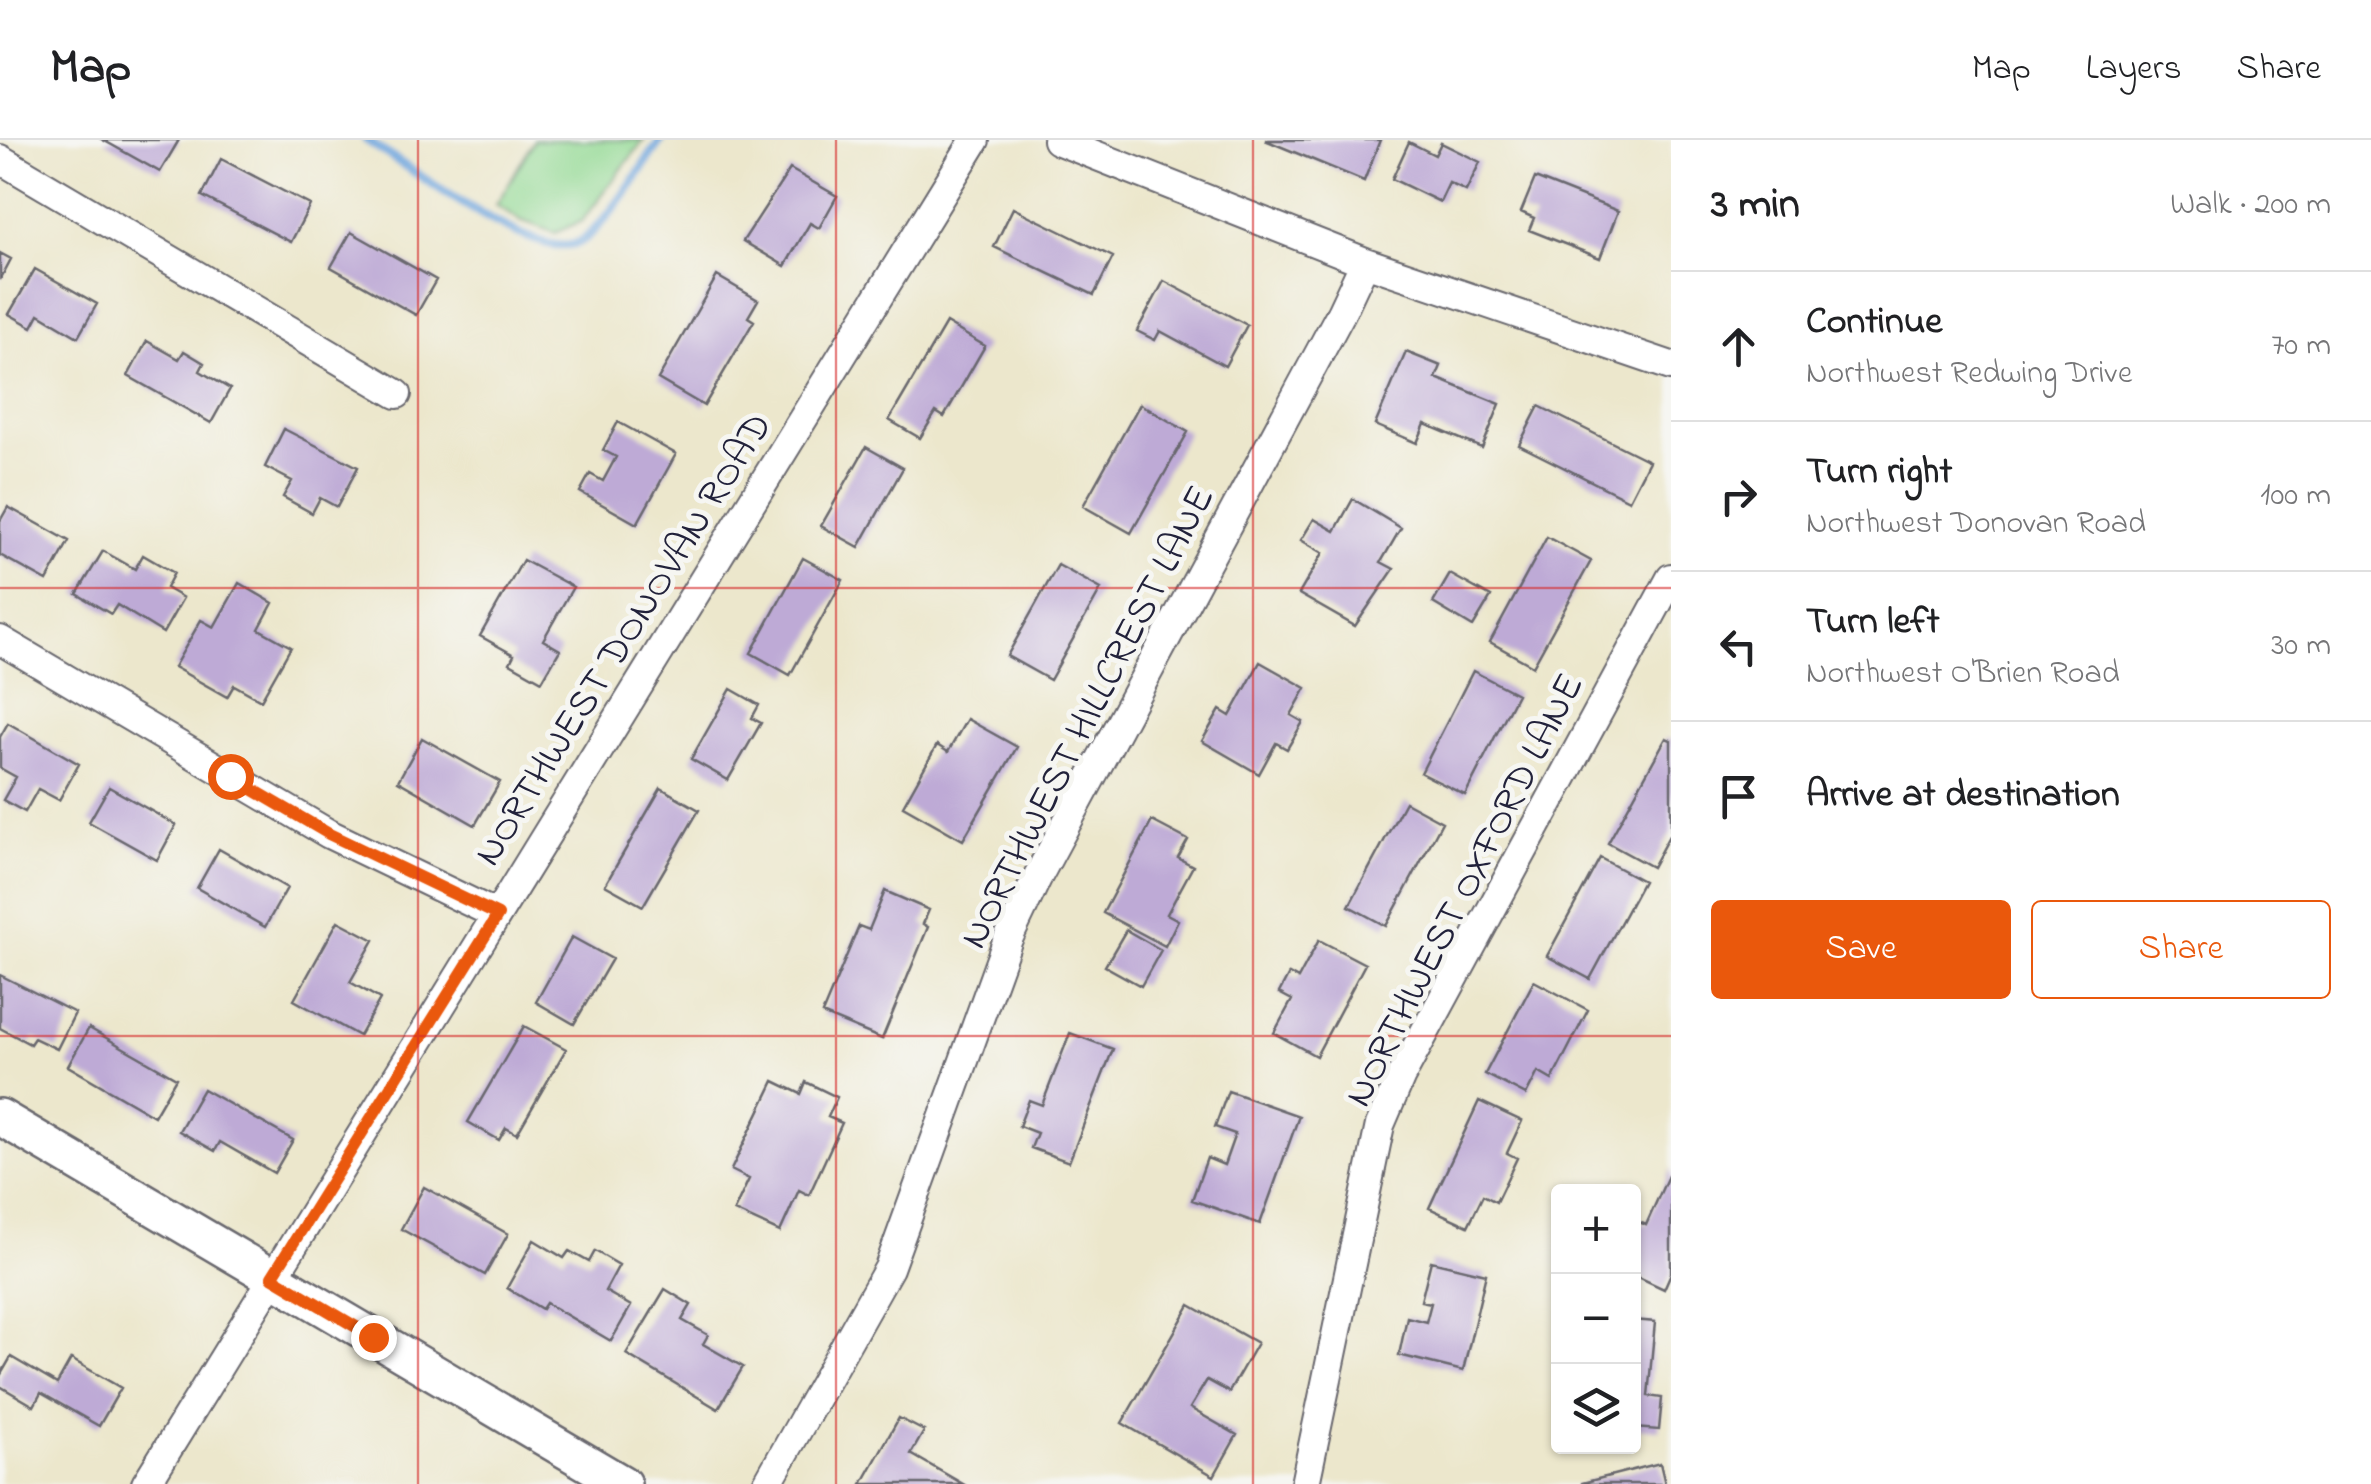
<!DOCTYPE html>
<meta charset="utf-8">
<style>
body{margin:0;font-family:"Indie Flower",sans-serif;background:#f6f6f6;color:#202124}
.controls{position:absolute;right:30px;bottom:30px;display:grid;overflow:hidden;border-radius:10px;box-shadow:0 2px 8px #0004}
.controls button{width:90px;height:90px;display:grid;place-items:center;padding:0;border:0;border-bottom:2px solid #e0e0e0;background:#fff;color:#202124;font:50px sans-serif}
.stop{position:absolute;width:30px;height:30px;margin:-22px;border:8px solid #ea580c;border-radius:50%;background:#fff}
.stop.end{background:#ea580c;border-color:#fff;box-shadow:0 2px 10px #0008}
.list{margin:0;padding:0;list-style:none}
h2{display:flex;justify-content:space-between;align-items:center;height:130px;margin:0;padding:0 40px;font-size:42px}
h2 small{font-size:32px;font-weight:400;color:#757577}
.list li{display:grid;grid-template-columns:65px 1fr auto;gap:30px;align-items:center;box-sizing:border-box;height:150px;padding:0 40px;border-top:2px solid #e0e0e0}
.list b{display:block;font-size:38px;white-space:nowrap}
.list p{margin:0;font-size:32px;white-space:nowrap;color:#757577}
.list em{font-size:32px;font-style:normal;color:#757577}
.actions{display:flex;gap:20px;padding:30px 40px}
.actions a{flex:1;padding:22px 0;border:2px solid #ea580c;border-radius:10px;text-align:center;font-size:35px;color:#ea580c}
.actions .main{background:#ea580c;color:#fff}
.icon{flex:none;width:55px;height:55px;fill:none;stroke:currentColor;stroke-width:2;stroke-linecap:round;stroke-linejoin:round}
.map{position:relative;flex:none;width:1671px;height:1344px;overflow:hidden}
header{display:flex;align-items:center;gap:60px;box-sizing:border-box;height:140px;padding:0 50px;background:#fff;border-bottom:2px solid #e0e0e0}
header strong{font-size:48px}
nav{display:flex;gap:55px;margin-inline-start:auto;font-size:35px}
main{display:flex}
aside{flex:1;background:#fff}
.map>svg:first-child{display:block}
</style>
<header>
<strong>Map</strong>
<nav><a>Map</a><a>Layers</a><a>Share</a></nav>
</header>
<main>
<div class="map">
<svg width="1671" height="1344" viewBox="0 0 1671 1344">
<rect width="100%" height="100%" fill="#f6f6f2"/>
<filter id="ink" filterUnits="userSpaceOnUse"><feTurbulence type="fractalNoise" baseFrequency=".01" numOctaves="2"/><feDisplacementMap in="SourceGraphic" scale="20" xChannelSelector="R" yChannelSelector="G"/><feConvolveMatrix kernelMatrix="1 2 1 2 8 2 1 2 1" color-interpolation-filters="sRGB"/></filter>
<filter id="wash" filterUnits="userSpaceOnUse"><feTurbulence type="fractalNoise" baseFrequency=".0048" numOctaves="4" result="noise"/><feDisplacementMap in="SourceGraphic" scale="40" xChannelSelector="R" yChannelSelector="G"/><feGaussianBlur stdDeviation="2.25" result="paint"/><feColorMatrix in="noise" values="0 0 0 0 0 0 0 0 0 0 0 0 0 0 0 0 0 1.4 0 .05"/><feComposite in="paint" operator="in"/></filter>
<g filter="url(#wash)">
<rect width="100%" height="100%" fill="#ece7cc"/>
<!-- green -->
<path fill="#92d993" stroke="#5a7e67" stroke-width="2.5" d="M534 0H644L582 81 555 93 520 80 496 65Z"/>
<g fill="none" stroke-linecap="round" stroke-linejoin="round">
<!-- stream -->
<path stroke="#6fa6dd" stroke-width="9" d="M366 0C404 24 538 124 578 103 607 87 641 27 661 0"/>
</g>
<g id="blocks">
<!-- building -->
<path fill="#beaad6" d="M103 0H179L160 32Z
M1265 0H1380L1364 41Z
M1409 2 1435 15 1441 3 1480 22 1466 51 1449 43 1440 62 1392 39Z
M221 19 310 65 291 102 202 56Z
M790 29 837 56 819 88 810 83 785 126 743 101Z
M1535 38 1618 71 1600 118 1529 90 1534 78 1521 72Z
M1013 68 1113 117 1094 155 994 107Z
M351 92 436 140 416 175 331 127Z
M0 113 11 119 0 140Z
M35 129 97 164 78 197 39 174 32 187 9 174Z
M717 136 758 160 748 177 754 181 704 266 658 239Z
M1164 141 1247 185 1225 226 1160 191 1155 200 1137 191Z
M946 183 985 206 944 277 936 272 920 298 889 280Z
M147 201 179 219 184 211 204 223 200 231 230 249 211 283 128 236Z
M1406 212 1441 226 1436 238 1500 264 1482 308 1425 284 1417 303 1375 285Z
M1140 264 1188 292 1131 393 1083 366Z
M1539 266 1649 321 1629 360 1519 305Z
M618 282 676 314 637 384 580 352 590 334 603 341 616 317 603 310Z
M284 289 358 327 337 367 320 358 312 373 283 357 292 341 265 327Z
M866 307 903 328 859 407 821 386Z
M1353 359 1401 388 1381 422 1394 429 1355 486 1299 454 1323 413 1301 400 1314 379 1335 391Z
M8 367 69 401 47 441 0 415V381Z
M1547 397 1591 421 1533 526 1490 502Z
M103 411 135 429 143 415 174 433 166 448 183 458 163 493 117 465 111 474 77 454Z
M803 418 843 440 790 535 751 513Z
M523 420 573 447 543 500 560 510 542 541 510 523 514 515 480 496Z
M1058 425 1101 449 1050 540 1007 516Z
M1450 434 1491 457 1473 487 1433 463Z
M239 443 273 463 259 489 291 507 261 560 234 545 227 557 174 527 201 480 214 487Z
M1260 522 1306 548 1291 575 1303 582 1287 609 1276 603 1259 634 1202 601 1220 570 1230 576Z
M1473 531 1517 554 1465 655 1421 633Z
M731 549 759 565 752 578 761 583 728 640 691 619Z
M967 579 1017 607 963 700 903 666 937 605 948 612Z
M8 583 79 624 59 660 38 649 25 672 3 660 16 637 0 628V597Z
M422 598 500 642 475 685 398 641Z
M1666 598 1671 600V692L1652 727 1608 703Z
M109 647 176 685 157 720 89 682Z
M661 648 699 670 643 766 605 745Z
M1405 662 1442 682 1386 786 1349 766Z
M1152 681 1188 700 1178 718 1193 726 1167 774 1178 780 1165 806 1103 773Z
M219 709 287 748 265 787 197 748Z
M1600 718 1643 741 1590 839 1547 816Z
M885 751 929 770 923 784 928 787 882 899 822 874 859 786 869 790Z
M338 781 374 800 350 842 380 859 359 896 294 860Z
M1126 790 1161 810 1141 846 1105 826Z
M572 797 612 819 574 884 536 862Z
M1319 800 1365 824 1316 916 1274 893 1292 860 1279 853 1289 834 1298 839Z
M0 835 75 873 57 909 34 898 30 904 0 888Z
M1534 841 1588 870 1552 940 1538 932 1526 955 1485 934Z
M524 886 566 909 517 994 506 988 499 1000 468 982Z
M89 888 176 938 154 976 68 926Z
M1070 893 1113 909 1069 1022 1031 1008 1037 993 1019 986 1029 960 1042 965Z
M774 941 801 954 806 942 837 957 828 977 842 983 809 1055 799 1050 780 1092 734 1071 749 1039 731 1030Z
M203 949 293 1000 274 1033 220 1002 215 1011 179 991Z
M1228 951 1299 976 1260 1084 1192 1060 1207 1018 1224 1025 1235 994 1215 987Z
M1479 961 1522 981 1507 1013 1517 1018 1496 1062 1483 1055 1468 1086 1429 1068Z
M1671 1029V1133L1664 1149 1634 1135V1084L1635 1080 1646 1085Z
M424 1047 508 1094 485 1135 401 1089Z
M534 1100 564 1118 569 1111 589 1122 595 1111 619 1125 605 1151 631 1166 611 1201 546 1163 542 1169 507 1148Z
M1431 1121 1486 1134 1463 1231 1399 1215 1407 1177 1426 1182 1431 1163 1421 1161Z
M665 1149 691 1165 682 1180 708 1195 703 1204 743 1227 718 1269 626 1214Z
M1190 1165 1257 1203 1229 1252 1207 1240 1190 1268 1237 1295 1214 1336 1122 1283Z
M1634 1180 1655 1182 1648 1256 1662 1258 1659 1290 1634 1288Z
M11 1217 57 1244 71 1219 121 1248 99 1286 41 1253 34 1266 0 1246V1236Z
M899 1278 924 1291 911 1314 963 1344H862Z
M1660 1323 1665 1344H1582V1343Z"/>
</g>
</g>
<g filter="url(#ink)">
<use href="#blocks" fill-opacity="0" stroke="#69676e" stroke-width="2.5"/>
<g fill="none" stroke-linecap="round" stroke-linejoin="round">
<defs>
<path id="minor" d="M1057 0 1365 122 1671 226
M0 19 397 254
M0 500 329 694 497 775
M146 1344 975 0
M767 1344 889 1128 1008 799 1037 738 1341 173 1365 122
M1305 1344 1380 985 1401 936 1671 438"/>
<path id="tertiary" d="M0 977 623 1344"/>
</defs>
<!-- minor casing -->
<use href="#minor" stroke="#69676e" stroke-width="32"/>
<!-- tertiary casing -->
<use href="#tertiary" stroke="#69676e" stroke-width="40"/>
<!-- minor -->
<use href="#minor" stroke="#fff" stroke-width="28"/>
<!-- tertiary -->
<use href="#tertiary" stroke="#fff" stroke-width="35"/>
</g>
</g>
<g fill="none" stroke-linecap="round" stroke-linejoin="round" filter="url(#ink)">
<!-- route -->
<path stroke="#ea580c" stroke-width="12" d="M230 636 329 694 498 775 272 1137 373 1197"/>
</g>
<!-- grid -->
<path fill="none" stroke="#d62828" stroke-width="2.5" stroke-opacity="0.55" d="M418 0V1344M836 0V1344M1253 0V1344M0 448H1671M0 896H1671"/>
<g text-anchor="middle" stroke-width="10" stroke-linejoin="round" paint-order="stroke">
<!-- street labels -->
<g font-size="40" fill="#22223b" stroke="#f6f6f2">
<text transform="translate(621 498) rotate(-58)" y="14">NORTHWEST DONOVAN ROAD</text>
<text transform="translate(1085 576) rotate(-63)" y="14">NORTHWEST HILLCREST LANE</text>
<text transform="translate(1462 749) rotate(-63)" y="14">NORTHWEST OXFORD LANE</text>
</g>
</g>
</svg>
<div class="controls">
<button>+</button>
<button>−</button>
<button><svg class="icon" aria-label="layers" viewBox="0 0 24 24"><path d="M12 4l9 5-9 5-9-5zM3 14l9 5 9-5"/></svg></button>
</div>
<div class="stop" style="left:230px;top:636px"></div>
<div class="stop end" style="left:373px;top:1197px"></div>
</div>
<aside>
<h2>3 min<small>Walk · 200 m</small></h2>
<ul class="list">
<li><svg class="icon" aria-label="ahead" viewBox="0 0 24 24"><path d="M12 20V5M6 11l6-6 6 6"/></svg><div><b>Continue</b><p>Northwest Redwing Drive</p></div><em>70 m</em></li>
<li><svg class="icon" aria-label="right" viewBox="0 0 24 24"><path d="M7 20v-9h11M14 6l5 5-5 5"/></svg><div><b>Turn right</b><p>Northwest Donovan Road</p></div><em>100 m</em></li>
<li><svg class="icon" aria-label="left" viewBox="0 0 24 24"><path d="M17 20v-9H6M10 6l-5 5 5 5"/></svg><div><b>Turn left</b><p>Northwest O'Brien Road</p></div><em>30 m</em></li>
<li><svg class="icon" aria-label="arrive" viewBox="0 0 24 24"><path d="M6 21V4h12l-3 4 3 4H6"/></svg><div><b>Arrive at destination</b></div></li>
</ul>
<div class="actions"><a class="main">Save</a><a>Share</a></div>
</aside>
</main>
